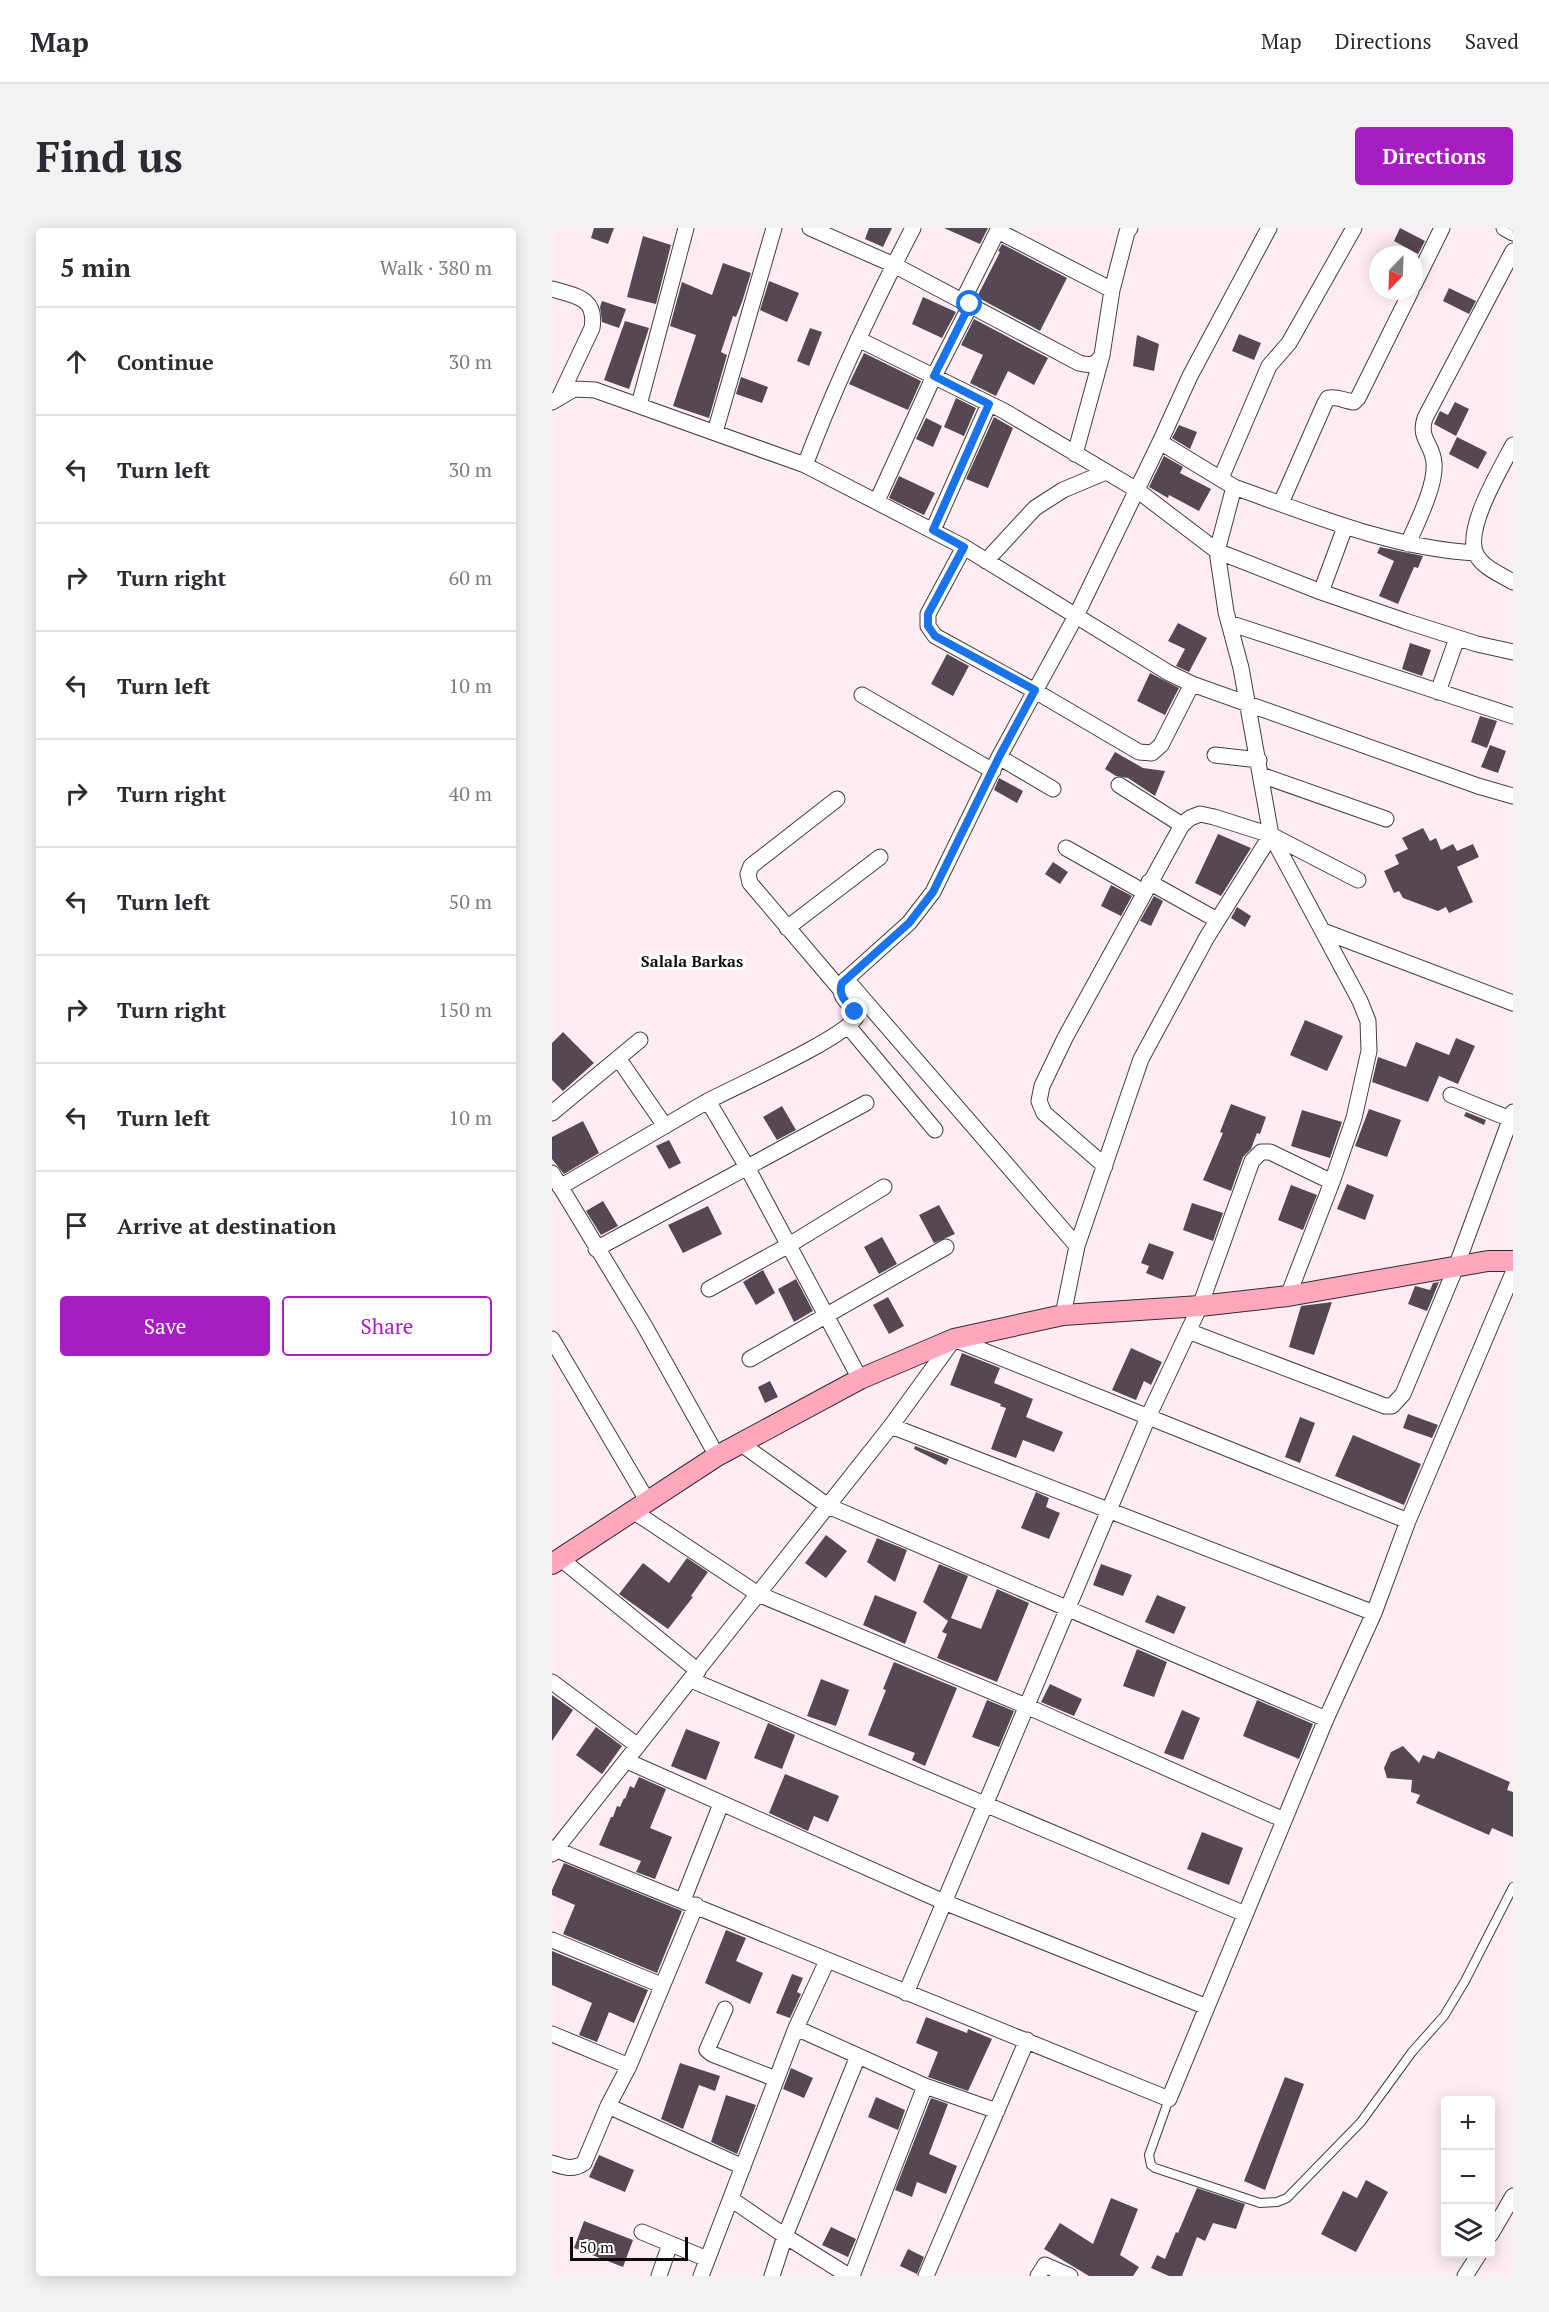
<!DOCTYPE html>
<meta charset="utf-8">
<style>
body{margin:0;font-family:"PT Serif",serif;background:#f2f2f3;color:#2b2b33}
.controls{position:absolute;right:18px;bottom:18px;display:grid;overflow:hidden;border-radius:6px;box-shadow:0 3px 15px #0003}
.controls button{width:54px;height:54px;display:grid;place-items:center;padding:0;border:0;border-bottom:2px solid #e1e1e2;background:#fff;color:#2b2b33;font:30px sans-serif}
.compass{position:absolute;left:817px;top:18px;width:54px;height:54px;border-radius:50%;background:#fff;box-shadow:0 3px 15px #0003;rotate:203deg}
.scale{position:absolute;left:18px;bottom:15px;width:118px;box-sizing:border-box;padding-left:6px;border:3px solid #0c0c0c;border-top:0;font-size:16px;line-height:21px;white-space:nowrap;color:#0c0c0c;-webkit-text-stroke:4px #fff;paint-order:stroke}
.stop{position:absolute;width:18px;height:18px;margin:-14px;border:4px solid #1a73e8;border-radius:50%;background:#fff}
.stop.end{background:#1a73e8;border-color:#fff;box-shadow:0 2px 6px #0008}
.list{margin:0;padding:0;list-style:none}
h2{display:flex;justify-content:space-between;align-items:center;height:78px;margin:0;padding:0 24px;font-size:26px}
h2 small{font-size:20px;font-weight:400;color:#7c7c81}
.list li{display:grid;grid-template-columns:39px 1fr auto;gap:18px;align-items:center;box-sizing:border-box;height:108px;padding:0 24px;border-top:2px solid #e1e1e2}
.list b{display:block;font-size:22px;white-space:nowrap}
.list em{font-size:20px;font-style:normal;color:#7c7c81}
.actions{display:flex;gap:12px;padding:18px 24px}
.actions a{flex:1;padding:14px 0;border:2px solid #a61dc3;border-radius:6px;text-align:center;font-size:21px;color:#a61dc3}
.actions .main{background:#a61dc3;color:#fff}
.icon{flex:none;width:33px;height:33px;fill:none;stroke:currentColor;stroke-width:2;stroke-linecap:round;stroke-linejoin:round}
.map{position:relative;flex:none;width:961px;height:2048px;overflow:hidden;border-radius:6px}
header{display:flex;align-items:center;gap:36px;box-sizing:border-box;height:84px;padding:0 30px;background:#fff;border-bottom:2px solid #e1e1e2}
header strong{font-size:28px}
nav{display:flex;gap:33px;margin-inline-start:auto;font-size:21px}
.intro{display:flex;align-items:center;justify-content:space-between;box-sizing:border-box;height:144px;padding:0 36px}
h1{margin:0;font-size:42px}
.button{padding:15px 27px;border-radius:6px;background:#a61dc3;color:#fff;font-size:21px;font-weight:700}
main{display:flex;gap:36px;padding:0 36px}
aside{flex:1;background:#fff;border-radius:6px;box-shadow:0 3px 15px #0003}
.map>svg:first-child{display:block}
</style>
<header>
<strong>Map</strong>
<nav><a>Map</a><a>Directions</a><a>Saved</a></nav>
</header>
<div class="intro"><h1>Find us</h1><a class="button">Directions</a></div>
<main>
<aside>
<h2>5 min<small>Walk · 380 m</small></h2>
<ul class="list">
<li><svg class="icon" aria-label="ahead" viewBox="0 0 24 24"><path d="M12 20V5M6 11l6-6 6 6"/></svg><div><b>Continue</b></div><em>30 m</em></li>
<li><svg class="icon" aria-label="left" viewBox="0 0 24 24"><path d="M17 20v-9H6M10 6l-5 5 5 5"/></svg><div><b>Turn left</b></div><em>30 m</em></li>
<li><svg class="icon" aria-label="right" viewBox="0 0 24 24"><path d="M7 20v-9h11M14 6l5 5-5 5"/></svg><div><b>Turn right</b></div><em>60 m</em></li>
<li><svg class="icon" aria-label="left" viewBox="0 0 24 24"><path d="M17 20v-9H6M10 6l-5 5 5 5"/></svg><div><b>Turn left</b></div><em>10 m</em></li>
<li><svg class="icon" aria-label="right" viewBox="0 0 24 24"><path d="M7 20v-9h11M14 6l5 5-5 5"/></svg><div><b>Turn right</b></div><em>40 m</em></li>
<li><svg class="icon" aria-label="left" viewBox="0 0 24 24"><path d="M17 20v-9H6M10 6l-5 5 5 5"/></svg><div><b>Turn left</b></div><em>50 m</em></li>
<li><svg class="icon" aria-label="right" viewBox="0 0 24 24"><path d="M7 20v-9h11M14 6l5 5-5 5"/></svg><div><b>Turn right</b></div><em>150 m</em></li>
<li><svg class="icon" aria-label="left" viewBox="0 0 24 24"><path d="M17 20v-9H6M10 6l-5 5 5 5"/></svg><div><b>Turn left</b></div><em>10 m</em></li>
<li><svg class="icon" aria-label="arrive" viewBox="0 0 24 24"><path d="M6 21V4h12l-3 4 3 4H6"/></svg><div><b>Arrive at destination</b></div></li>
</ul>
<div class="actions"><a class="main">Save</a><a>Share</a></div>
</aside>
<div class="map">
<svg width="961" height="2048" viewBox="0 0 961 2048">
<rect width="100%" height="100%" fill="#ffecf2"/>
<!-- building -->
<path fill="#564852" d="M42 0H62L56 16 39 10Z
M317 0H340L331 19 313 11Z
M392 0H436L428 16Z
M848 0 873 13 866 26 842 13Z
M91 8 119 17 104 76 75 69Z
M450 16 515 50 488 103 425 69 448 24 446 23Z
M171 35 199 45 190 74 184 89 181 88 169 124 175 127 157 190 121 178 144 107 118 98 130 54 160 67Z
M217 53 247 65 235 94 208 82Z
M897 60 924 73 917 86 891 73Z
M371 69 404 84 390 110 360 96Z
M50 73 74 81 67 100 50 94 48 79Z
M422 91 496 130 482 157 456 143 444 168 418 155 431 127 409 117Z
M73 93 97 100 77 161 52 152Z
M258 100 270 104 257 138 245 133Z
M687 106 709 115 702 132 680 123Z
M585 107 607 116 602 143 581 138Z
M312 125 369 153 356 182 297 156Z
M189 149 216 159 210 175 184 166Z
M404 170 424 180 412 208 392 199Z
M903 174 917 181 904 208 882 196 888 183 896 187Z
M442 189 461 200 436 260 414 251Z
M374 190 390 198 381 219 364 211Z
M627 197 645 204 638 221 620 210Z
M905 209 935 224 926 241 897 226Z
M612 228 631 239 628 245 659 261 647 283 617 267 616 270 597 259Z
M347 248 383 265 372 287 337 270Z
M828 319 871 328 866 340 862 339 846 376 827 368 842 333 825 325Z
M626 395 655 410 637 444 624 438 633 421 616 413Z
M858 415 879 422 870 448 850 441Z
M395 426 417 438 401 468 379 456Z
M598 445 627 460 613 487 585 473Z
M928 488 945 493 935 520 919 514Z
M938 517 954 523 946 545 929 539Z
M563 524 591 540 613 543 603 568 576 550 564 548 553 541Z
M447 550 471 563 465 575 442 562Z
M871 600 878 613 884 610 889 622 901 616 905 623 921 616 927 629 905 639 921 674 897 685 894 679 886 683 851 670 847 663 842 665 832 643 847 636 843 627 856 621 850 610Z
M666 606 699 620 669 668 643 655Z
M501 634 516 644 508 656 493 646Z
M559 657 580 668 569 688 549 678Z
M602 668 611 673 599 698 588 693Z
M685 679 699 688 693 699 679 690Z
M753 792 791 808 775 843 738 827Z
M11 804 42 835 11 863 0 852V815Z
M904 810 923 818 906 856 887 848 876 874 820 854 826 829 854 839 864 814 897 827Z
M679 876 714 889 708 906 705 905 699 921 691 929 679 963 651 952 671 905 668 904Z
M230 878 244 902 225 912 211 889Z
M817 881 849 892 835 929 803 918Z
M750 882 790 894 778 930 739 918Z
M914 884 934 892 932 897 912 888Z
M31 893 47 925 12 946 0 931V909Z
M117 912 129 935 117 941 104 918Z
M795 956 822 967 813 992 785 981Z
M739 957 765 967 751 1002 726 992Z
M51 973 66 998 49 1007 34 983Z
M640 975 671 985 661 1013 631 1002Z
M387 977 403 1006 382 1015 367 987Z
M156 978 170 1006 131 1025 116 997Z
M330 1009 345 1036 327 1046 312 1019Z
M597 1015 622 1024 611 1052 594 1045 597 1038 589 1035Z
M211 1042 223 1065 204 1077 191 1054Z
M244 1051 261 1083 242 1094 226 1061Z
M887 1054 875 1083 856 1076 863 1058 878 1062 881 1055Z
M336 1069 352 1098 337 1106 321 1077Z
M780 1074 762 1127 737 1119 749 1078Z
M579 1120 610 1134 599 1157 592 1153 584 1172 560 1162Z
M410 1125 448 1140 442 1155 481 1171 474 1189 511 1204 502 1224 471 1212 464 1230 439 1221 454 1180 448 1178 449 1176 398 1157Z
M218 1153 226 1169 213 1175 206 1159Z
M856 1186 886 1197 880 1210 851 1200Z
M748 1189 763 1195 748 1235 733 1229Z
M801 1207 869 1236 852 1277 783 1248Z
M363 1218 397 1231 394 1237 362 1221Z
M484 1264 497 1270 494 1279 508 1285 497 1311 469 1300Z
M274 1307 295 1323 274 1350 253 1335Z
M325 1310 355 1322 343 1354 315 1334Z
M135 1330 156 1344 139 1368 141 1369 116 1401 67 1366 91 1335 117 1355Z
M387 1336 416 1348 399 1390 429 1401 445 1361 477 1375 445 1454 385 1430 395 1406 390 1404 396 1393 371 1374Z
M549 1336 580 1347 571 1368 541 1357Z
M323 1367 365 1384 353 1416 311 1397Z
M605 1367 634 1379 622 1406 593 1394Z
M585 1421 615 1434 602 1469 571 1458Z
M342 1434 405 1460 373 1538 360 1532 363 1525 316 1507 334 1462 331 1461Z
M269 1451 297 1462 284 1498 255 1488Z
M498 1456 530 1471 522 1488 489 1474Z
M0 1467 21 1482 0 1513Z
M435 1472 462 1483 447 1519 420 1509Z
M705 1472 761 1496 747 1531 691 1508Z
M630 1482 648 1490 631 1532 612 1525Z
M216 1495 243 1507 230 1541 202 1530Z
M44 1499 70 1518 50 1546 24 1527Z
M134 1501 168 1514 154 1552 119 1538Z
M851 1518 867 1535 871 1527 882 1531 886 1523 958 1554 955 1562 961 1564V1609L940 1600 937 1607 864 1575 868 1567 859 1564 860 1552 835 1550 832 1540 839 1524Z
M233 1546 287 1568 276 1594 262 1588 256 1603 217 1585Z
M87 1549 114 1561 98 1600 120 1609 103 1651 84 1644 89 1633 47 1617 59 1589H61L65 1578 68 1579 72 1570 73 1571 78 1558 82 1560Z
M650 1604 691 1620 677 1657 635 1641Z
M12 1635 130 1683 105 1745 11 1706 23 1677 0 1667V1662Z
M174 1702 194 1710 184 1733 211 1745 198 1776 153 1755Z
M0 1723 96 1762 82 1795 57 1784 45 1814 27 1807 40 1775 0 1757Z
M240 1746 251 1750 245 1764 249 1766 238 1790 224 1785Z
M374 1789 415 1805 416 1801 440 1811 416 1863 376 1849 386 1824 364 1815Z
M128 1835 168 1848 163 1863 147 1857 131 1901 109 1891Z
M239 1840 261 1850 252 1870 231 1861Z
M733 1849 752 1856 713 1962 692 1953Z
M174 1867 204 1877 185 1926 159 1914Z
M324 1869 353 1882 346 1902 316 1889Z
M379 1870 396 1876 377 1926 405 1938 394 1966 365 1954 360 1969 343 1962Z
M47 1927 82 1942 73 1964 37 1949Z
M814 1952 836 1964 804 2024 769 2006 791 1963 805 1970Z
M645 1960 693 1976 684 2001 661 1995 653 2013 645 2009 630 2048H617L599 2040 605 2027 613 2031 624 2004 626 2005Z
M559 1970 586 1981 568 2027 587 2039 581 2048H537L492 2021 508 1995 541 2016Z
M32 1993 81 2012 71 2039 22 2020Z
M279 1999 304 2011 296 2029 270 2017Z
M356 2021 372 2029 365 2046 348 2038Z"/>
<g fill="none" stroke-linecap="round" stroke-linejoin="round">
<defs>
<path id="lane" d="M617 1871 597 1927 599 1937 603 1940 708 1975 725 1974 735 1970 809 1894 860 1824 892 1788 913 1753 961 1659"/>
<path id="street" d="M258 0 342 37 527 135C539 138 544 137 550 127L560 62 575 4 578 0
M717 0 638 148 608 214 682 259 665 323 674 384 689 440 719 607 808 773 816 793 817 823 802 890 780 954 736 1068
M952 0 961 5
M446 3 560 62
M862 57 890 0
M0 61C23 68 45 69 40 100L8 168
M411 72 447 0
M306 111 452 183 585 262 665 323 769 364 853 393 925 416 961 424
M0 174 22 161 43 162 253 237 412 319 617 445 640 456 926 558 961 568
M87 177 134 0
M163 204 222 0
M961 217C949 240 912 301 924 326 931 340 948 346 961 354
M523 226 550 127
M253 237C284 155 321 77 361 0
M669 250 717 138 737 115 802 0
M682 259C761 287 839 320 923 325
M325 273 382 148 419 76
M729 275 773 175 776 170C785 168 793 173 802 174L806 170 859 63
M381 302 437 176
M856 316C865 294 884 258 882 235 881 216 866 211 873 190L961 23
M412 319 376 386V398L383 408 483 463 587 524 600 525 609 517 640 456
M434 333 483 280 511 262 554 244
M769 364 793 299
M677 395 961 488
M886 464 905 410
M310 467 441 543
M663 527 707 532
M447 529 501 561
M709 547 834 591
M567 557 630 597
M285 571 199 638 196 646 198 655 288 761
M514 620 592 664
M597 654 665 692
M235 700 328 629
M771 703 961 775
M294 751 525 1018
M296 798 383 902
M66 830 113 898
M899 867 958 891
M156 873 195 939 308 1151
M0 885 88 812
M553 938 492 885 487 873 490 858 513 810 630 597 638 590 648 586 662 589 719 607 806 652
M0 945 92 1097 165 1228
M8 959C57 931 105 902 154 874 182 859 293 810 304 789 301 775 284 770 290 755L357 695 381 664 447 529 524 388 608 214
M44 1021 314 875
M157 1061 237 1017 332 959
M511 1087 525 1018 589 831 655 709 719 607
M636 1103 833 1178H840L851 1166 904 1039 961 884
M0 1111 96 1274
M198 1131 394 1019
M339 1198 822 1385
M188 1215 276 1278 774 1491
M81 1283 206 1366 474 1478 732 1592
M9 1331 146 1443
M139 1452 693 1686
M0 1454 86 1518
M75 1533 392 1674 655 1779
M0 1620 617 1871 774 1491 822 1385 856 1293 961 1045
M0 1626 339 1198 402 1111 856 1293
M131 1672 169 1576
M144 1677 77 1838 56 1878 191 1939
M0 1712 109 1757
M354 1765 597 1187 648 1078 700 933 709 924H718L780 954
M173 1781 155 1822 160 1826 224 1851
M244 1800 373 1858 445 1883
M0 1806 77 1838
M0 1935C12 1939 20 1943 32 1935L56 1878
M179 1971 233 2008 297 2048
M90 2004 155 2031
M939 2006 961 1968
M107 2048 118 2016
M149 2048 244 1800 275 1733
M220 2048 233 2008 306 1828
M300 2048 373 1858
M374 2048 475 1812
M486 2048 493 2037 518 2048
M913 2048 927 2026"/>
<path id="secondary" d="M0 1336 165 1228 308 1151 402 1111 511 1087 648 1078 736 1068 936 1033H961"/>
</defs>
<!-- lane casing -->
<use href="#lane" stroke="#3f3f3f" stroke-width="10"/>
<!-- street casing -->
<use href="#street" stroke="#3f3f3f" stroke-width="17"/>
<!-- secondary casing -->
<use href="#secondary" stroke="#2e2e2e" stroke-width="22"/>
<!-- lane -->
<use href="#lane" stroke="#fff" stroke-width="8"/>
<!-- street -->
<use href="#street" stroke="#fff" stroke-width="15"/>
<!-- secondary -->
<use href="#secondary" stroke="#ffa7bc" stroke-width="20"/>
</g>
<g fill="none" stroke-linecap="round" stroke-linejoin="round">
<!-- route -->
<path stroke="#1a73e8" stroke-width="8" d="M303 784C295 775 285 767 290 755L357 695 381 664 447 529 483 462 383 408 376 398V386L412 319 381 302 437 176 382 148 418 76"/>
</g>
<g text-anchor="middle" stroke-width="6" stroke-linejoin="round" paint-order="stroke">
<!-- neighbourhood labels -->
<g font-size="16" font-weight="bold" fill="#0c0c0c" stroke="#fff">
<text x="140" y="739">Salala Barkas</text>
</g>
</g>
</svg>
<div class="controls">
<button>+</button>
<button>−</button>
<button><svg class="icon" aria-label="layers" viewBox="0 0 24 24"><path d="M12 4l9 5-9 5-9-5zM3 14l9 5 9-5"/></svg></button>
</div>
<svg class="compass" viewBox="-18 -18 36 36"><path d="M0-13l5 13h-10z" fill="#e53935"/><path d="M0 13l5-13h-10z" fill="#7c7c81"/></svg>
<div class="scale">50 m</div>
<div class="stop" style="left:418px;top:76px"></div>
<div class="stop end" style="left:303px;top:784px"></div>
</div>
</main>
